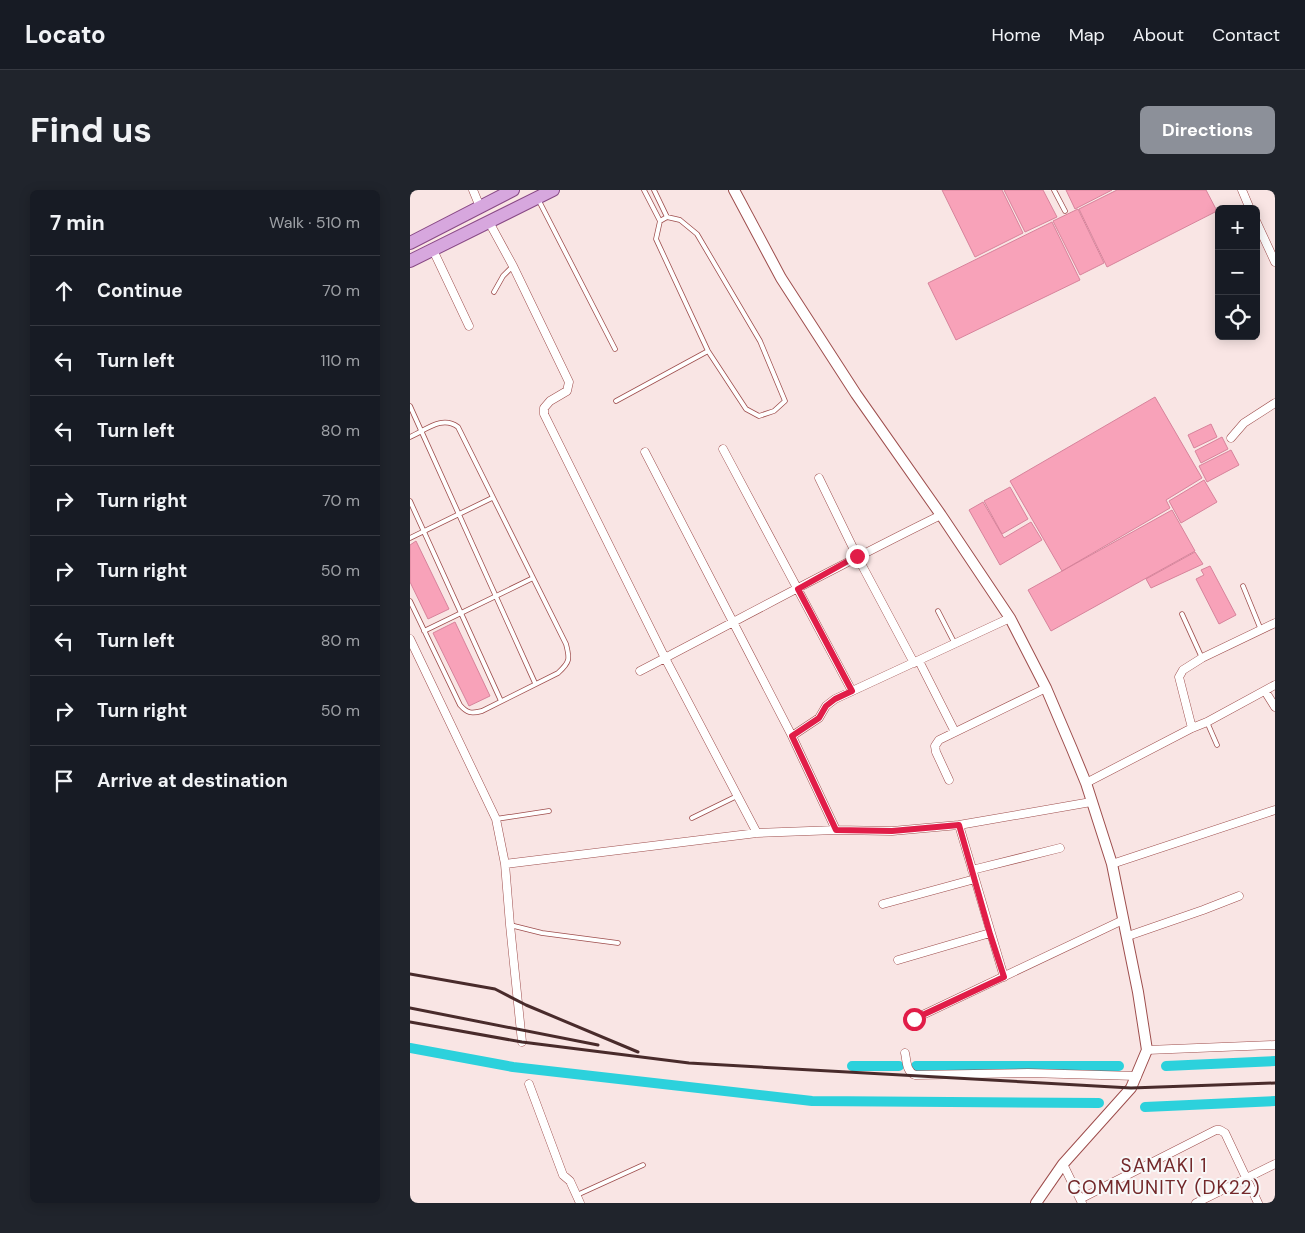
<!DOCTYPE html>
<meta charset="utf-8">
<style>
body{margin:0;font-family:"DM Sans",sans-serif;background:#20242c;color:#f1f3f6}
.controls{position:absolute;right:15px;top:15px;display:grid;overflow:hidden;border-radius:8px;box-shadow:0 2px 12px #0003}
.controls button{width:45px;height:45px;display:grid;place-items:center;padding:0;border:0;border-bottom:1px solid #363941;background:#171b24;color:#f1f3f6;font:25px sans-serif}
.stop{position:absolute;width:15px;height:15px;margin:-11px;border:4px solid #e11d48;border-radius:50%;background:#fff}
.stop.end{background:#e11d48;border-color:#fff;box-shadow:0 1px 5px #0008}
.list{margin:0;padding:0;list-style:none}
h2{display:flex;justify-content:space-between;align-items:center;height:65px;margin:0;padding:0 20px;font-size:21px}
h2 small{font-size:16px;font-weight:400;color:#9ea1a6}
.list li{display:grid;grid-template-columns:32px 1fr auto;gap:15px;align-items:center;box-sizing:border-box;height:70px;padding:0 20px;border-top:1px solid #363941}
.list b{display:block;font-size:19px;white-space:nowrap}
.list em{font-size:16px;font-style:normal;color:#9ea1a6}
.icon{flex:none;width:28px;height:28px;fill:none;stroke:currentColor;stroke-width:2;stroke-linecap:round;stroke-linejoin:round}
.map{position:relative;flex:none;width:865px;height:1013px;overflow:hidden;border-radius:8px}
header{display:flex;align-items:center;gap:30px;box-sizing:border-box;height:70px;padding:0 25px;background:#171b24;border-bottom:1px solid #363941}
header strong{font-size:24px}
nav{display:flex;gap:28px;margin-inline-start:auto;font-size:18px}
.intro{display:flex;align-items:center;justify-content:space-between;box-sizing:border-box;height:120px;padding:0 30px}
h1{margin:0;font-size:35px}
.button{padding:12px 22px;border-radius:8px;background:#8c9099;color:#fff;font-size:18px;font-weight:700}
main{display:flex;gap:30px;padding:0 30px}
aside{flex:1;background:#171b24;border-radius:8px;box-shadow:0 2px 12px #0003}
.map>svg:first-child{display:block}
</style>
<header>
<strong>Locato</strong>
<nav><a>Home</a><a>Map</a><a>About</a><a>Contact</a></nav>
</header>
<div class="intro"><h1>Find us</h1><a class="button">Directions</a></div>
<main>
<aside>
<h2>7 min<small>Walk · 510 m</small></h2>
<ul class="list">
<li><svg class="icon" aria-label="ahead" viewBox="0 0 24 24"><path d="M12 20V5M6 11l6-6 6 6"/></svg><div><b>Continue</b></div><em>70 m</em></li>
<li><svg class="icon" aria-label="left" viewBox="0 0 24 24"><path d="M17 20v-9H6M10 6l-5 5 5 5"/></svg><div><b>Turn left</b></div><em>110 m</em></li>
<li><svg class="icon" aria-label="left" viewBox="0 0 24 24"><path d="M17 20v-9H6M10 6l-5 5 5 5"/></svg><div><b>Turn left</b></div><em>80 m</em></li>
<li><svg class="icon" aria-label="right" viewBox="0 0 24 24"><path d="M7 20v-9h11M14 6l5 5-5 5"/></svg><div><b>Turn right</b></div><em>70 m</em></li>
<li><svg class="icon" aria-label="right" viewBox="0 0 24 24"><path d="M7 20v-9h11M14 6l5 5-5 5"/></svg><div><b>Turn right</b></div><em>50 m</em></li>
<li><svg class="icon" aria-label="left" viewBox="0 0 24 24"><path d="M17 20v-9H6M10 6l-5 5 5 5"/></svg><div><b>Turn left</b></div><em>80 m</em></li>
<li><svg class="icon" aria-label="right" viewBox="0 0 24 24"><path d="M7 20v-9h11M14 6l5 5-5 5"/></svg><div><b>Turn right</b></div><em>50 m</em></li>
<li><svg class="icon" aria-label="arrive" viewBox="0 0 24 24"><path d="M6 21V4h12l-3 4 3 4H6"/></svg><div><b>Arrive at destination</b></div></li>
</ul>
</aside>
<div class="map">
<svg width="865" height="1013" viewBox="0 0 865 1013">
<rect width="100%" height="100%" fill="#f9e5e4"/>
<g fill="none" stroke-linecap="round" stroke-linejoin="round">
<!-- canal -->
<path stroke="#2cd1dc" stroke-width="10" d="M0 858 103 877 402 911 689 913
M442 876H489
M506 876H709
M756 876 865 871
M735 917 865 911"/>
</g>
<!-- building -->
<path fill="#f8a2b9" stroke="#d7839b" d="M532 0H592L613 43 565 67Z
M594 0H633L647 27 615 42Z
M656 0H702L665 19Z
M707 0H796L807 21 697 77 669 19Z
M668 19 694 73 670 85 643 31Z
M642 32 670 90 546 150 518 93Z
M745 207 792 288 756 310 760 318 652 381 600 291Z
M801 234 807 247 784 258 778 245Z
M812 247 818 259 791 273 785 261Z
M821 260 829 275 797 292 789 276Z
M794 290 807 312 771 333 759 311Z
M600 297 618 329 592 344 574 311Z
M573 312 594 348 621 332 632 350 590 375 559 320Z
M762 320 785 361 641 441 618 400Z
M6 351 39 419 18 429 0 392V355Z
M785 362 793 374 741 398 736 389Z
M800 376 826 425 809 434 786 389 794 385 791 380Z
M45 432 80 506 59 516 23 443Z"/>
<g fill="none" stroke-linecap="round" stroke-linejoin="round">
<defs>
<path id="service" d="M234 0 250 31 246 49 298 161 336 219 349 226 364 221 375 211 350 151 287 44 270 30 257 27 250 31
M244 0 257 27
M644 0 655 21
M128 9 205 159
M84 102 93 86 103 76
M206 211 298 161
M0 216 125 493
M0 247C16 240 32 225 48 237L156 454C160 469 160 472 148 483L72 521C61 524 57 523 50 515L0 411
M0 311 91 511
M0 348 82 308
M833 396 851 440
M528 421 545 454
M772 424 792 468
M14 441 123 388
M797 532 807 555
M282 628 327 606
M86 629 139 621
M100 735 132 743 208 753
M167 1005 233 975"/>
<path id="minor" d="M63 0 70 17
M832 0 840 19
M846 31 865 72
M79 32 103 76 159 192 157 201 140 211 134 218V224L255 468 347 643
M23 60 59 136
M821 248 834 233 865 213
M313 259 442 501
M235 262 382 546 426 640
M409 288 447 366 504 473
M0 449 86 629 95 674 100 735 112 852
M509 471 545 542
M230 481C330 429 429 375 531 325
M855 501 865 517
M782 538 769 487 773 480 792 468 865 433
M382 546 409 528 416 516 425 509 600 428
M539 590 526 562 525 556 529 550 636 498
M676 593 782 538 797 532 865 495
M95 674 347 643 426 640 482 641 549 635 681 612
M702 674 865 620
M562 680 650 658
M565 689 594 787
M473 714 565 689 549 635
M718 746 793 720 829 706
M488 770 580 743
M504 829 713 730
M737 860 865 855
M495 863C497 872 496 881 505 885L618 883 727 886
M119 894 153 985 160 991 170 1013
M653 974 672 1013
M670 1009 806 940H810L815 943 848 1013
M786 1013 865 974"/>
<path id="tertiary" d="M324 0 371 88 446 204 531 325 600 428 636 498 662 559 676 593 702 674 728 802 737 860 721 898 653 974 626 1013"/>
<path id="primary" d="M0 53 103 0
M0 71 143 0"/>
</defs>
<!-- service casing -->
<use href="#service" stroke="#9e4e4d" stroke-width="5.5"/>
<!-- minor casing -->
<use href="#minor" stroke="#9e4e4d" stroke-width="9"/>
<!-- tertiary casing -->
<use href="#tertiary" stroke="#9e4e4d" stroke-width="12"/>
<!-- primary casing -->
<use href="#primary" stroke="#884985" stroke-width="14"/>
<!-- service -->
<use href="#service" stroke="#fff" stroke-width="4"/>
<!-- minor -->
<use href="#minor" stroke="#fff" stroke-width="8"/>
<!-- tertiary -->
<use href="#tertiary" stroke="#fff" stroke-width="10"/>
<!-- primary -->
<use href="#primary" stroke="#d7a7de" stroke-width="12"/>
<!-- rail -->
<path stroke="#492b2b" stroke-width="3" d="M0 784 85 799 116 815 228 862
M0 818 188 855
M0 832 112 852 279 873 721 898 865 893"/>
</g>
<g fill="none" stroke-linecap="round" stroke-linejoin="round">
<!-- route -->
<path stroke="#e11d48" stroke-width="6" d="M447 366 388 399 442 501 425 509 416 516 409 528 382 546 426 640 482 641 549 635 580 744 594 787 504 829"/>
</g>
<g text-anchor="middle" stroke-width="4" stroke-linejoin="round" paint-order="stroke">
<!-- neighbourhood labels -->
<g font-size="19" letter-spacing="1" fill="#73282a" stroke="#f8f8f8">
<text x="754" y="982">SAMAKI 1<tspan x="754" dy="22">COMMUNITY (DK22)</tspan></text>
</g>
</g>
</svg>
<div class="controls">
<button>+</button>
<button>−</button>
<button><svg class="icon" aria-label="locate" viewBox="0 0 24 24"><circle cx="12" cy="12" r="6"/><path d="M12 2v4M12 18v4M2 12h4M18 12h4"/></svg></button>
</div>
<div class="stop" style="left:504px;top:829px"></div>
<div class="stop end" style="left:447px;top:366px"></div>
</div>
</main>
